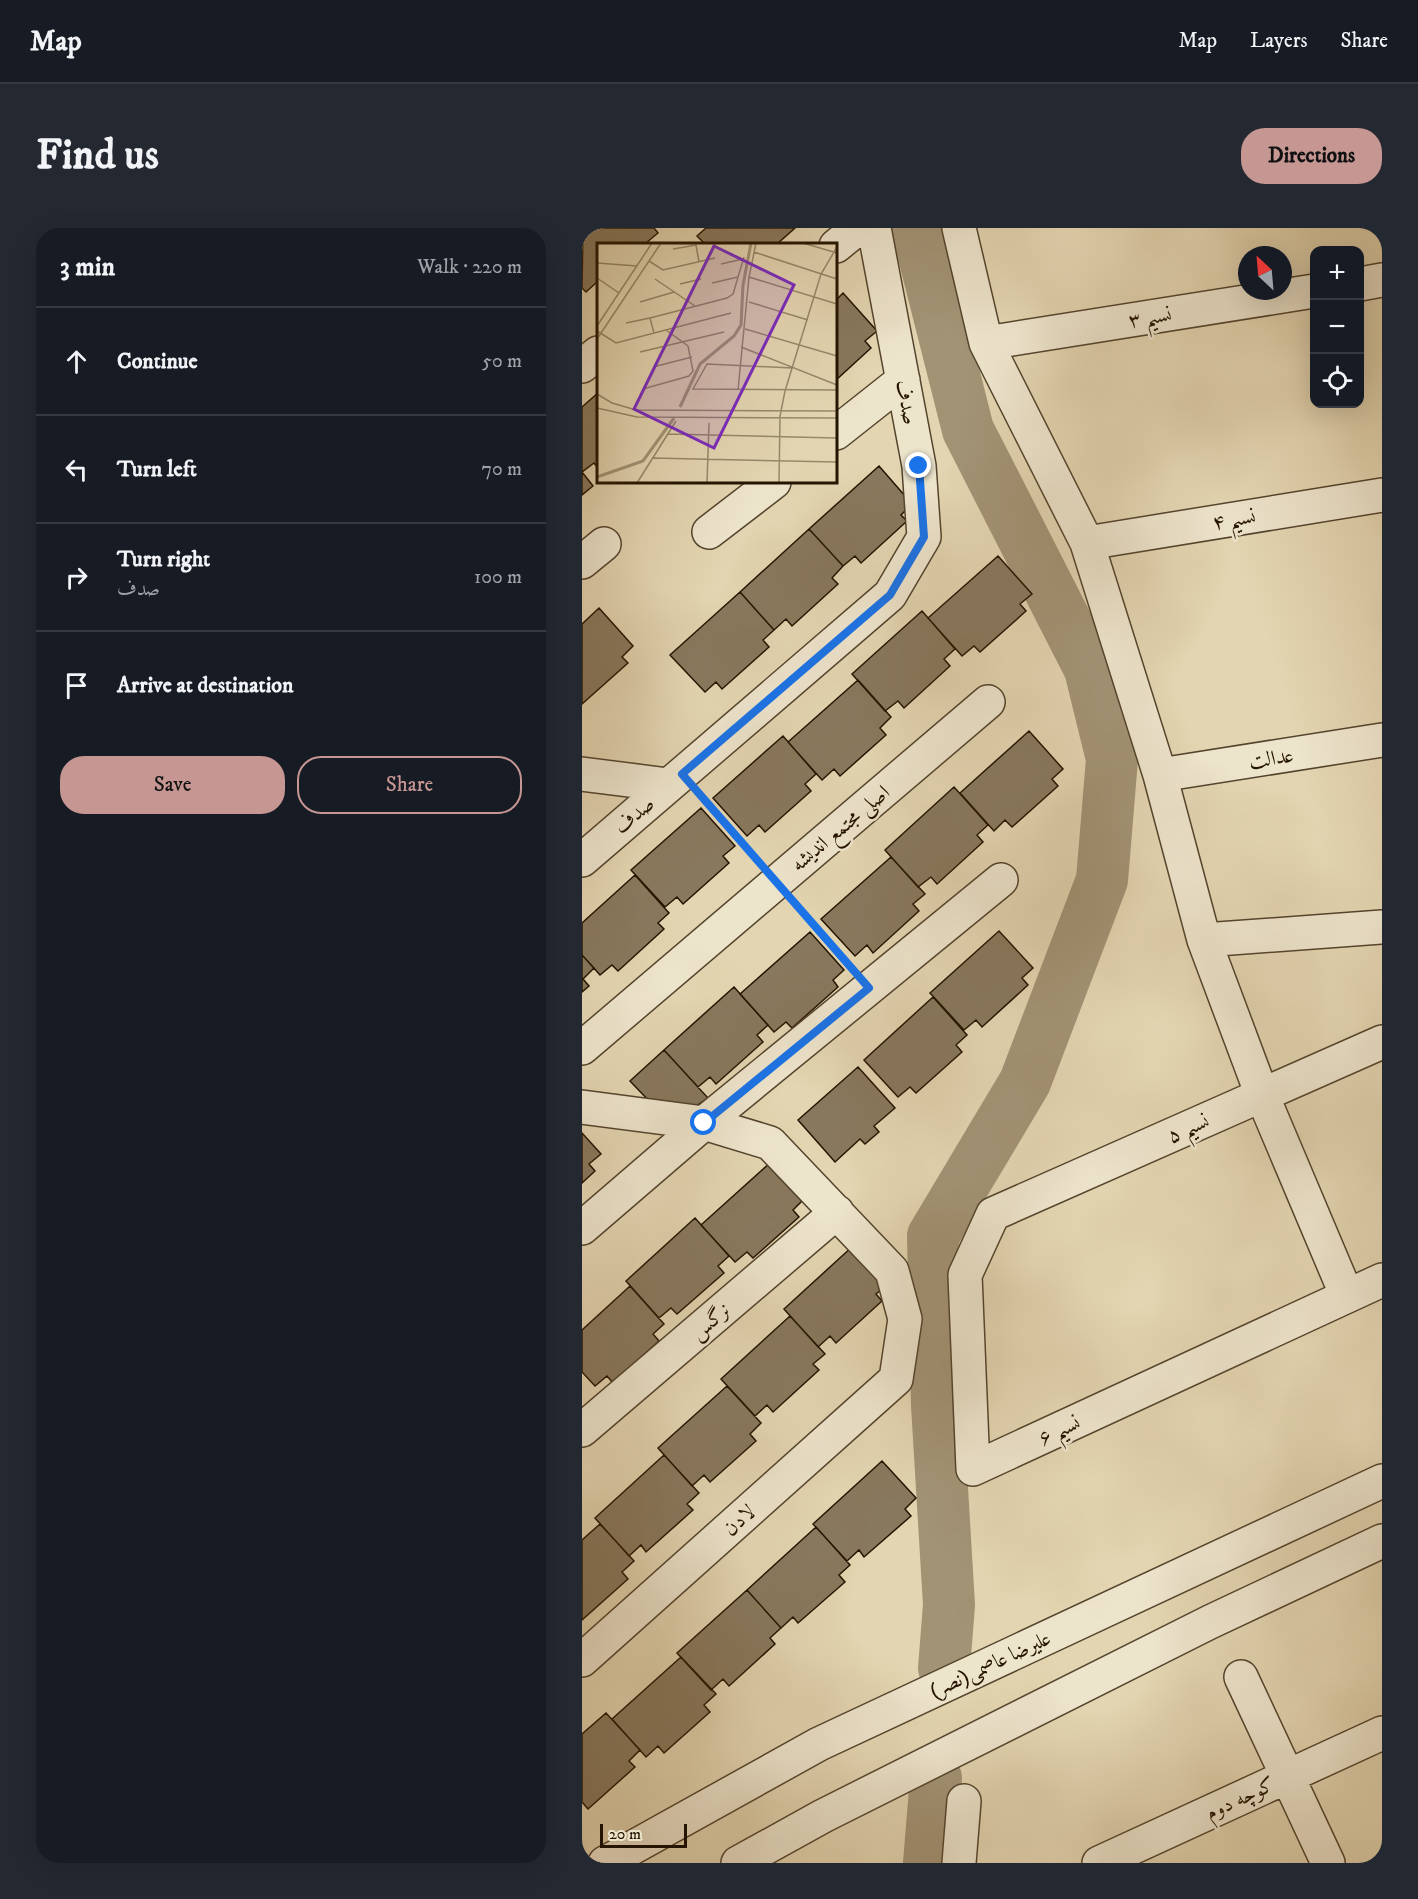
<!DOCTYPE html>
<meta charset="utf-8">
<style>
body{margin:0;font-family:"IM FELL DW Pica",Amiri,serif;background:#242831;color:#f1f3f6}
.controls{position:absolute;right:18px;top:18px;display:grid;overflow:hidden;border-radius:12px;box-shadow:0 6px 24px #0002}
.controls button{width:54px;height:54px;display:grid;place-items:center;padding:0;border:0;border-bottom:2px solid #363941;background:#171b24;color:#f1f3f6;font:30px sans-serif}
.compass{position:absolute;left:656px;top:18px;width:54px;height:54px;border-radius:50%;background:#171b24;box-shadow:0 6px 24px #0002;rotate:334deg}
.scale{position:absolute;left:18px;bottom:15px;width:87px;box-sizing:border-box;padding-left:6px;border:3px solid #251401;border-top:0;font-size:16px;line-height:21px;white-space:nowrap;color:#251401;-webkit-text-stroke:4px #ede4cc;paint-order:stroke}
.stop{position:absolute;width:18px;height:18px;margin:-14px;border:4px solid #1a73e8;border-radius:50%;background:#fff}
.stop.end{background:#1a73e8;border-color:#fff;box-shadow:0 2px 6px #0008}
.list{margin:0;padding:0;list-style:none}
h2{display:flex;justify-content:space-between;align-items:center;height:78px;margin:0;padding:0 24px;font-size:26px}
h2 small{font-size:20px;font-weight:400;color:#9ea1a6}
.list li{display:grid;grid-template-columns:39px 1fr auto;gap:18px;align-items:center;box-sizing:border-box;height:108px;padding:0 24px;border-top:2px solid #363941}
.list b{display:block;font-size:22px;white-space:nowrap}
.list p{margin:0;font-size:20px;white-space:nowrap;color:#9ea1a6}
.list em{font-size:20px;font-style:normal;color:#9ea1a6}
.actions{display:flex;gap:12px;padding:18px 24px}
.actions a{flex:1;padding:14px 0;border:2px solid #c59692;border-radius:24px;text-align:center;font-size:21px;color:#c59692}
.actions .main{background:#c59692;color:#111}
.icon{flex:none;width:33px;height:33px;fill:none;stroke:currentColor;stroke-width:2;stroke-linecap:round;stroke-linejoin:round}
.map{position:relative;flex:none;width:800px;height:1635px;overflow:hidden;border-radius:24px}
header{display:flex;align-items:center;gap:36px;box-sizing:border-box;height:84px;padding:0 30px;background:#171b24;border-bottom:2px solid #363941}
header strong{font-size:28px}
nav{display:flex;gap:33px;margin-inline-start:auto;font-size:21px}
.intro{display:flex;align-items:center;justify-content:space-between;box-sizing:border-box;height:144px;padding:0 36px}
h1{margin:0;font-size:42px}
.button{padding:15px 27px;border-radius:24px;background:#c59692;color:#111;font-size:21px;font-weight:700}
main{display:flex;gap:36px;padding:0 36px}
aside{flex:1;background:#171b24;border-radius:24px;box-shadow:0 6px 24px #0002}
.map>svg:first-child{display:block}
</style>
<header>
<strong>Map</strong>
<nav><a>Map</a><a>Layers</a><a>Share</a></nav>
</header>
<div class="intro"><h1>Find us</h1><a class="button">Directions</a></div>
<main>
<aside>
<h2>3 min<small>Walk · 220 m</small></h2>
<ul class="list">
<li><svg class="icon" aria-label="ahead" viewBox="0 0 24 24"><path d="M12 20V5M6 11l6-6 6 6"/></svg><div><b>Continue</b></div><em>50 m</em></li>
<li><svg class="icon" aria-label="left" viewBox="0 0 24 24"><path d="M17 20v-9H6M10 6l-5 5 5 5"/></svg><div><b>Turn left</b></div><em>70 m</em></li>
<li><svg class="icon" aria-label="right" viewBox="0 0 24 24"><path d="M7 20v-9h11M14 6l5 5-5 5"/></svg><div><b>Turn right</b><p>صدف</p></div><em>100 m</em></li>
<li><svg class="icon" aria-label="arrive" viewBox="0 0 24 24"><path d="M6 21V4h12l-3 4 3 4H6"/></svg><div><b>Arrive at destination</b></div></li>
</ul>
<div class="actions"><a class="main">Save</a><a>Share</a></div>
</aside>
<div class="map">
<svg width="800" height="1635" viewBox="0 0 800 1635">
<rect width="100%" height="100%" fill="#e3d5b1"/>
<filter id="stains"><feTurbulence type="fractalNoise" baseFrequency=".00333" numOctaves="4"/><feColorMatrix values="0 0 0 0 .2 0 0 0 0 .09 0 0 0 0 .02 0 0 0 .5 -.17"/></filter>
<radialGradient id="worn" r=".72"><stop offset=".6" stop-color="#630" stop-opacity="0"/><stop offset="1" stop-color="#630" stop-opacity=".3"/></radialGradient>
<g fill="none" stroke-linecap="round" stroke-linejoin="round">
<!-- river -->
<path stroke="#a29375" stroke-width="52" d="M335 0 386 202 508 441 530 531 520 652 443 854 351 1008 355 1177 367 1377 362 1440
M347 1635 354 1550"/>
</g>
<!-- building -->
<path fill="#88785d" stroke="#251401" stroke-width="1.5" d="M1 0H72L76 5 64 15 66 16H16V55L15 54 4 64 0 60Z
M124 0H213L195 16H123L115 8Z
M261 65 295 103 283 113 289 120 254 152V72Z
M16 165V240L12 235 0 244V179Z
M297 238 330 276 319 287 325 293 279 335 273 328 261 338 227 301Z
M0 244 11 258 0 267Z
M227 301 261 338 250 350 256 356 210 398 204 391 192 402 158 364Z
M416 328 450 366 438 376 444 383 398 424 392 418 380 428 346 390Z
M158 364 192 402 181 412 187 419 140 461 134 454 123 464 88 427Z
M17 380 51 418 40 429 46 435 0 476V396Z
M340 383 373 421 362 431 368 438 322 480 316 473 303 483 270 446Z
M276 452 309 489 298 500 304 507 258 548 252 541 240 552 206 514Z
M447 503 481 541 470 551 476 558 430 599 423 592 412 603 378 565Z
M201 508 234 546 223 556 229 563 183 604 177 597 165 608 131 570Z
M372 559 406 597 395 607 401 614 355 656 349 649 336 659 303 622Z
M119 580 153 618 141 628 147 635 101 676 95 669 83 679 49 642Z
M309 629 343 666 331 676 337 683 291 725 285 717 273 728 239 691Z
M53 647 87 685 76 695 82 701 36 743 30 737 18 747 0 727V695Z
M417 703 451 740 440 750 446 757 400 799 394 792 382 802 348 765Z
M228 704 262 742 251 752 256 759 210 800 204 794 192 804 158 766Z
M0 727 12 740 1 751 7 758 0 764Z
M152 759 186 797 175 807 181 814 134 856 128 849 116 859 82 822Z
M351 769 385 807 374 817 380 824 334 865 328 859 316 869 282 832Z
M82 822 126 870 114 878 71 877 48 853Z
M276 839 313 880 292 898 297 904 283 916 278 911 253 934 216 892Z
M0 905 19 926 7 936 13 943 0 955Z
M189 934 222 971 211 982 217 989 171 1030 165 1024 153 1034 119 997Z
M113 990 147 1028 136 1038 142 1045 95 1086 89 1080 77 1090 44 1053Z
M271 1018 306 1056 294 1066 300 1073 254 1115 248 1108 236 1119 202 1081Z
M48 1058 82 1096 71 1106 77 1113 31 1155 25 1148 13 1158 0 1144V1102Z
M208 1088 243 1126 231 1136 237 1142 191 1184 185 1177 173 1188 139 1151Z
M145 1158 179 1195 168 1206 174 1213 128 1254 122 1247 110 1258 76 1220Z
M82 1227 117 1265 105 1276 111 1282 64 1324 59 1317 47 1328 13 1290Z
M300 1233 334 1270 323 1281 329 1288 282 1329 277 1322 265 1333 231 1296Z
M18 1296 52 1333 40 1344 46 1351 0 1392V1312Z
M234 1299 268 1337 257 1347 263 1354 216 1395 211 1389 199 1400 165 1362Z
M165 1362 199 1400 188 1410 193 1416 147 1458 141 1451 129 1462 95 1425Z
M99 1429 134 1466 122 1477 128 1484 82 1525 76 1518 64 1529 30 1491Z
M24 1485 58 1522 47 1533 53 1539 6 1581 0 1574V1506Z"/>
<g fill="none" stroke-linecap="round" stroke-linejoin="round">
<defs>
<path id="minor" d="M377 0 404 115 505 315 578 547 622 712 680 867 765 1068
M254 18 276 0
M778 56 800 52
M404 115 732 63
M0 138 16 125
M254 205 321 152
M127 304 192 254
M505 315 800 267
M0 334 22 316
M0 546 86 557
M578 547 800 512
M0 632 308 367 342 309 337 238 292 0
M622 712 800 699
M800 814 411 986 383 1047 391 1241 800 1052
M0 820 406 474
M0 879 122 895 188 915 310 1043 323 1091 314 1151 0 1432
M0 1000 122 895 419 652
M0 1202 255 984
M659 1449 746 1635
M377 1635 382 1573
M517 1635 800 1505"/>
<path id="tertiary" d="M23 1635 237 1516 800 1253
M156 1635 241 1588 628 1394 800 1313"/>
</defs>
<!-- minor casing -->
<use href="#minor" stroke="#54442d" stroke-width="36"/>
<!-- tertiary casing -->
<use href="#tertiary" stroke="#54442d" stroke-width="36"/>
<!-- path -->
<path stroke="#251401" stroke-width="4" stroke-dasharray="1.5 3" stroke-linecap="butt" d="M120 569 175 631
M215 677 267 737"/>
<!-- minor -->
<use href="#minor" stroke="#ede4cc" stroke-width="33"/>
<!-- tertiary -->
<use href="#tertiary" stroke="#ede4cc" stroke-width="33"/>
</g>
<g fill="none" stroke-linecap="round" stroke-linejoin="round">
<!-- route -->
<path stroke="#1a73e8" stroke-width="8" d="M122 895 287 760 100 546 308 367 342 309 337 238"/>
</g>
<g text-anchor="middle" stroke-width="5" stroke-linejoin="round" paint-order="stroke">
<!-- street labels -->
<g font-size="21" fill="#251401" stroke="#ede4cc">
<text transform="translate(568 89) rotate(-9)" y="7">نسیم ۳</text>
<text transform="translate(325 174) rotate(79)" y="7">صدف</text>
<text transform="translate(652 291) rotate(-9)" y="7">نسیم ۴</text>
<text transform="translate(689 530) rotate(-9)" y="7">عدالت</text>
<text transform="translate(52 587) rotate(-41)" y="7">صدف</text>
<text transform="translate(258 600) rotate(-40)" y="7">اصلی مجتمع اندیشه</text>
<text transform="translate(606 900) rotate(-24)" y="7">نسیم ۵</text>
<text transform="translate(128 1093) rotate(-40)" y="7">نرگس</text>
<text transform="translate(477 1202) rotate(-25)" y="7">نسیم ۶</text>
<text transform="translate(157 1292) rotate(-42)" y="7">لادن</text>
<text transform="translate(408 1436) rotate(-25)" y="7">علیرضا عاصمی(نصر)</text>
<text transform="translate(658 1570) rotate(-25)" y="7">کوچه دوم</text>
</g>
</g>
<!-- overview -->
<g transform="translate(15 15)">
<rect width="240" height="240" fill="#e3d5b1"/>
<path fill="none" stroke="#a29375" stroke-width="3" d="M83 164 103 121 137 93 144 82 146 42 154 0M0 234 46 218 77 175"/>
<path fill="none" stroke="#97886b" stroke-width="1.5" d="M206 0 240 10M76 6 99 2 102 19M157 9 240 36M52 18 66 27 118 15M0 20 40 23M124 21 146 16M152 34 240 61M0 35 22 50M58 36 98 63M115 40 141 34M83 41 104 36M43 59 77 49M152 59 211 77M53 75 130 55 136 51 147 14M29 80 53 75 57 90M0 83 55 0M148 86 240 113M0 88 19 100 134 70M0 96 64 0M144 104 240 142M43 109 127 89M56 124 95 114M195 125 110 121 96 146 240 147M46 146 92 133 96 128 91 103 69 87M141 147 152 34 159 0M0 151 15 160 39 167 240 168M0 165 40 174 240 175M71 191 240 195M55 215 240 219M40 240 79 178M110 240 112 180M182 240 183 173 188 148 224 31 240 4"/>
<path fill="#7b2cbf" fill-opacity="0.15" stroke="#7b2cbf" stroke-width="3" d="M117 3 197 42 117 205 37 166Z"/>
<rect width="240" height="240" fill="none" stroke="#251401" stroke-width="3"/>
</g>
<rect width="100%" height="100%" filter="url(#stains)"/>
<rect width="100%" height="100%" fill="url(#worn)"/>
</svg>
<div class="controls">
<button>+</button>
<button>−</button>
<button><svg class="icon" aria-label="locate" viewBox="0 0 24 24"><circle cx="12" cy="12" r="6"/><path d="M12 2v4M12 18v4M2 12h4M18 12h4"/></svg></button>
</div>
<svg class="compass" viewBox="-18 -18 36 36"><path d="M0-13l5 13h-10z" fill="#e53935"/><path d="M0 13l5-13h-10z" fill="#9ea1a6"/></svg>
<div class="scale">20 m</div>
<div class="stop" style="left:122px;top:895px"></div>
<div class="stop end" style="left:337px;top:238px"></div>
</div>
</main>
